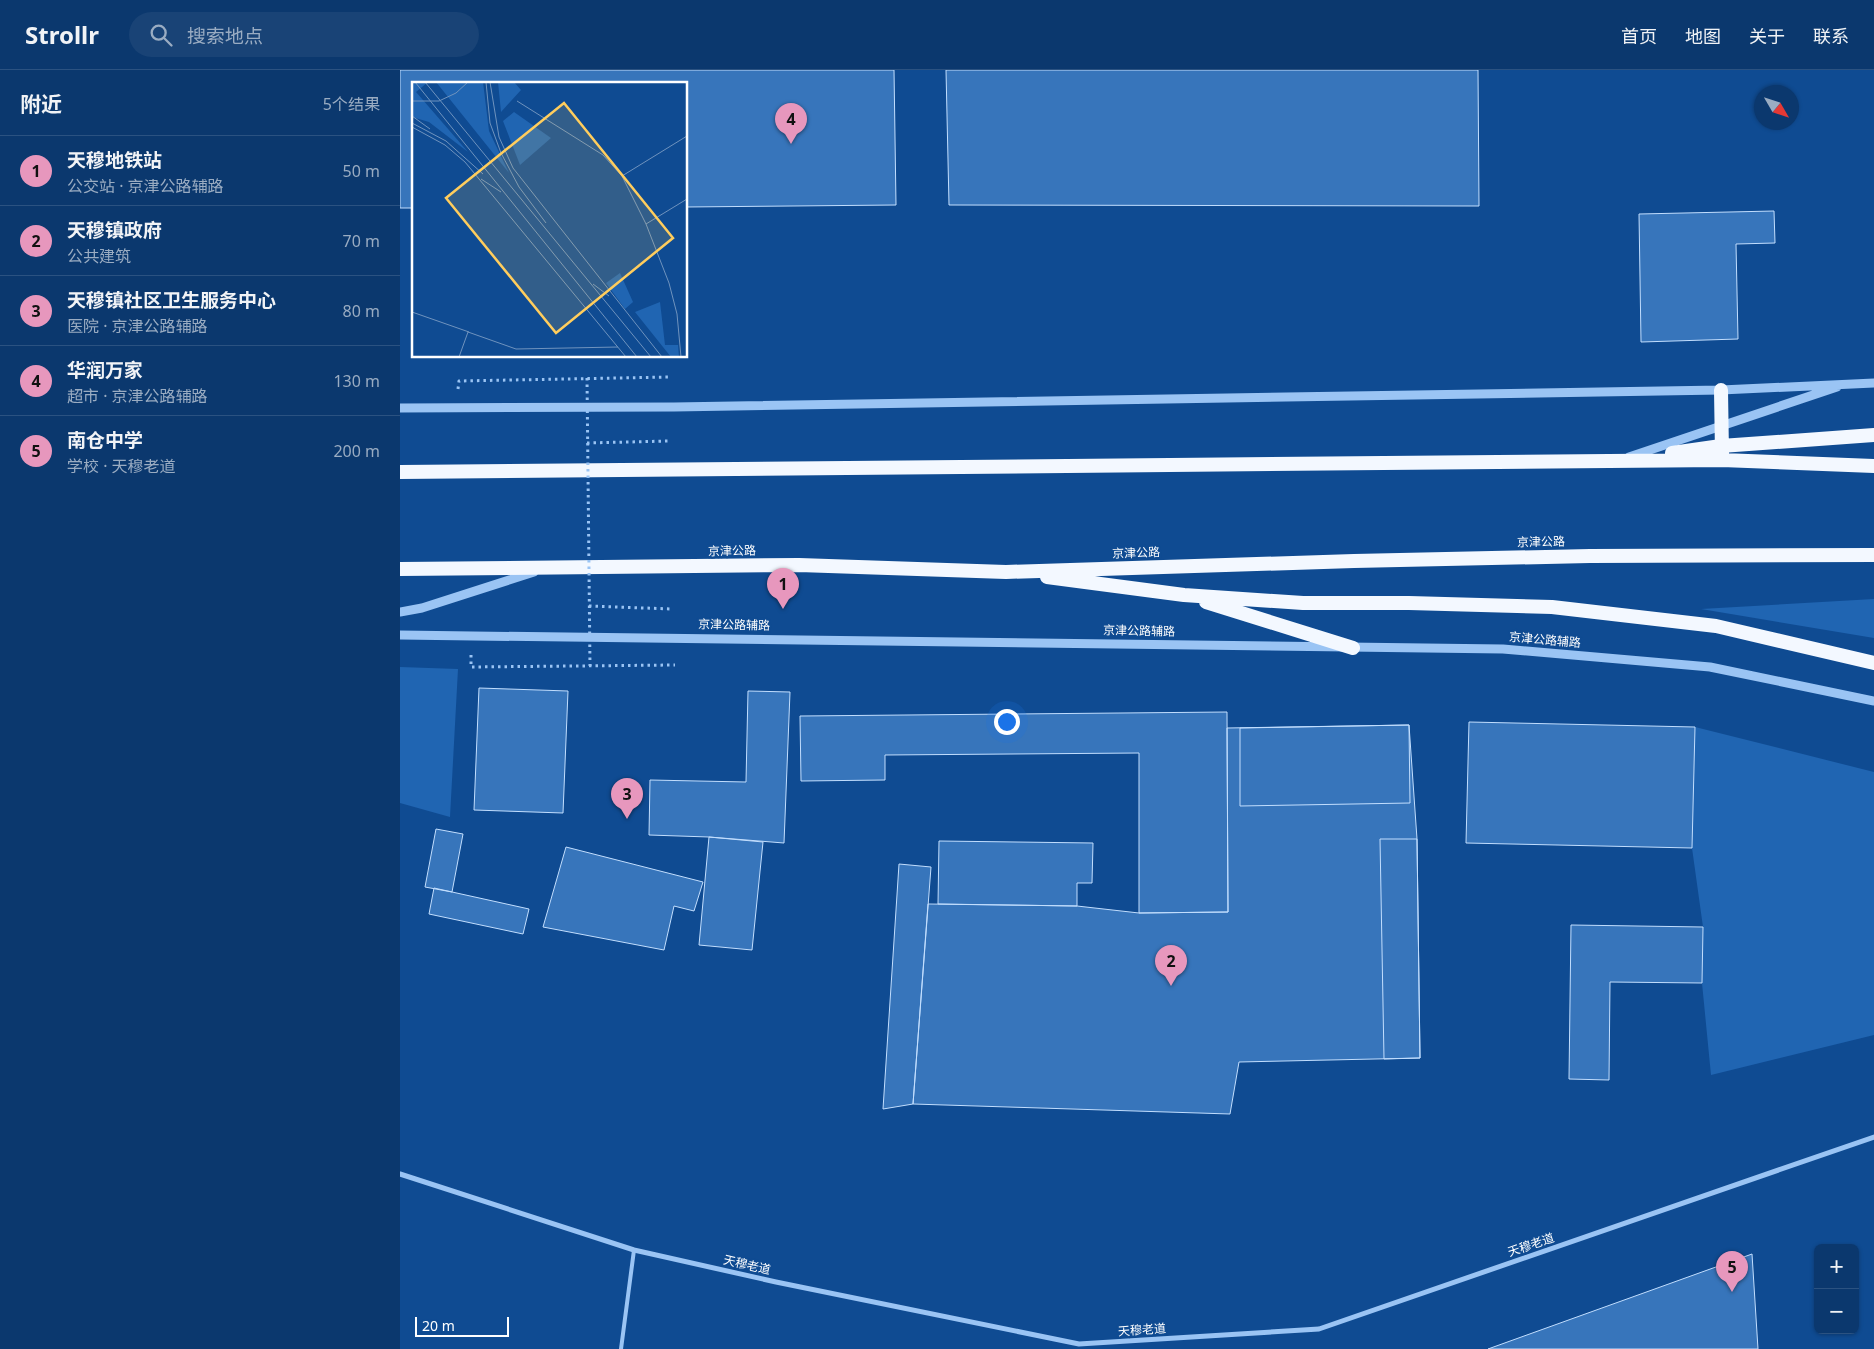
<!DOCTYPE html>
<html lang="zh">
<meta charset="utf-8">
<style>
body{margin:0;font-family:"Noto Sans","Noto Sans SC",sans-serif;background:#194376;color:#f1f3f6}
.controls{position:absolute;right:15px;bottom:15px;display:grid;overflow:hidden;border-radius:8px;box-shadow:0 1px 4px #0004}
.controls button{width:45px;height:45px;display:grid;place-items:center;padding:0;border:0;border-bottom:1px solid #2b5281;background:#0b386e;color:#f1f3f6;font:25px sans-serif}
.compass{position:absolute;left:1354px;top:15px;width:45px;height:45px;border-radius:50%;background:#0b386e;box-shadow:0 1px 4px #0004;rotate:129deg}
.scale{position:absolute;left:15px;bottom:12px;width:94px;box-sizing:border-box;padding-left:5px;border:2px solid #fff;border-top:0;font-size:14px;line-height:18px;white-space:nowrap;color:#fff;-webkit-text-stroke:4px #0f4b92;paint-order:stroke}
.you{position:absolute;left:606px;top:651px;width:18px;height:18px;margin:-12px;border:4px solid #fff;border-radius:50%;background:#1a73e8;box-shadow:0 0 0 8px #1a73e833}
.badge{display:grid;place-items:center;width:32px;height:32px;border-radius:50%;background:#e797bd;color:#111;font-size:16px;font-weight:700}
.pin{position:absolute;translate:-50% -41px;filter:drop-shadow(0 1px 2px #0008)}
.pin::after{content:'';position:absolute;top:26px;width:18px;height:15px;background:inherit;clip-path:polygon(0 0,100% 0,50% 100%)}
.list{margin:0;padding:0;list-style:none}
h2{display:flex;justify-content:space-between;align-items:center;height:65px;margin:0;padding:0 20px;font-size:21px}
h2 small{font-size:16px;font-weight:400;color:#9aacc2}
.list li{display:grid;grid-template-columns:32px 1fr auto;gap:15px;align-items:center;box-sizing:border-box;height:70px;padding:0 20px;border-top:1px solid #2b5281}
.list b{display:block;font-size:19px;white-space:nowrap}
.list p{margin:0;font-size:16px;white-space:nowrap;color:#9aacc2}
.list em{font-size:16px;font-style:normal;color:#9aacc2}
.icon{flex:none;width:28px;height:28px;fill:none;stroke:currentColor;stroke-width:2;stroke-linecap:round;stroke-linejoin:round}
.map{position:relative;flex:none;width:1474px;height:1279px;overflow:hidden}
header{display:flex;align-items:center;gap:30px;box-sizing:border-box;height:70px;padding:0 25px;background:#0b386e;border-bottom:1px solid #2b5281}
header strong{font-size:24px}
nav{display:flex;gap:28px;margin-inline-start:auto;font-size:18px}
.search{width:350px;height:45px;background:#194376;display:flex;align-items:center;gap:12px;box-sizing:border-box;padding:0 18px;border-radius:28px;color:#9aacc2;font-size:19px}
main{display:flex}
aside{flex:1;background:#0b386e}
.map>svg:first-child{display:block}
</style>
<header>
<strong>Strollr</strong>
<div class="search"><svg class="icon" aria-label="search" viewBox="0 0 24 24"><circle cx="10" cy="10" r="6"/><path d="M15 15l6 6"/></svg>搜索地点</div>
<nav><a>首页</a><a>地图</a><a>关于</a><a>联系</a></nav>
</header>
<main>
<aside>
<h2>附近<small>5个结果</small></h2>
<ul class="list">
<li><span class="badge">1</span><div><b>天穆地铁站</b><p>公交站 · 京津公路辅路</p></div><em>50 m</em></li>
<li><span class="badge">2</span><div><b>天穆镇政府</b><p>公共建筑</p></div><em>70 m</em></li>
<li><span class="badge">3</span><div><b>天穆镇社区卫生服务中心</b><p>医院 · 京津公路辅路</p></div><em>80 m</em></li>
<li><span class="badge">4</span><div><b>华润万家</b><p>超市 · 京津公路辅路</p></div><em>130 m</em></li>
<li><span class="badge">5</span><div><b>南仓中学</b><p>学校 · 天穆老道</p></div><em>200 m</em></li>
</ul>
</aside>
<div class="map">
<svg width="1474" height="1279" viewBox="0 0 1474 1279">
<rect width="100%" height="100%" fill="#0f4b92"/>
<!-- green -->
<path fill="#2065b2" d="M1474 529V568L1301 539Z
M0 597 58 599 50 747 0 733Z
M1295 657 1474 702V965L1311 1005 1302 913 1303 857 1292 778Z"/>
<!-- building -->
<path fill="#3775bb" stroke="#c2defe" d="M0 0H494L496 135 286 137V14H14V138H0Z
M546 0H1078L1079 136 549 135Z
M1374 141 1375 173 1336 174 1338 269 1241 272 1239 144Z
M79 618 168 621 163 743 74 740Z
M348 621 390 622 384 773 309 767 249 765 250 710 346 712Z
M827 642 828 842 739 843V683L485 685V710L401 711 400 646Z
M1069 652 1295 657 1292 778 1066 773Z
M1009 655 1010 733 840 736V658Z
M1009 655 1017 769 1020 988 839 992 830 1044 513 1034 528 834 677 836 739 843 828 842 827 658Z
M36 759 63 764 52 822 25 817Z
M309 767 363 772 352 880 299 875Z
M980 769H1017L1020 988 984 989Z
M539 771 693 773 692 813H677V836L538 834Z
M166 777 303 812 294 841 274 836 264 880 143 857Z
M499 794 531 797 513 1034 483 1039Z
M34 818 129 839 123 864 29 844Z
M1171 855 1303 857 1302 913 1210 912 1209 1010 1169 1009Z
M1352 1184 1358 1279H1088Z"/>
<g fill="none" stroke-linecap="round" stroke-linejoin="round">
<!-- path -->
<path stroke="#9ac4f4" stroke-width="3" stroke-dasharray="2.5 4" stroke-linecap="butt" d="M58 319 59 311 270 307
M187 373 269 371
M189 536 272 539
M71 585V597L275 595"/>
<!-- service -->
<path stroke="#9ac4f4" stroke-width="4" d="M221 1279 234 1180"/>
<!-- minor -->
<path stroke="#9ac4f4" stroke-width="5" d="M0 1104 234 1180 376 1212 679 1274 919 1259 1474 1067"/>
<!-- tertiary -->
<path stroke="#9ac4f4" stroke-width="9" d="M0 338 274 337 1321 320 1474 313
M1229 387 1437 317
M0 542 22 538 134 502
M0 565 1103 579 1310 597 1474 631"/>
<!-- trunk -->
<path stroke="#f3f8ff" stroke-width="14" d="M1321 320 1322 384
M1272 383 1321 376 1474 365
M0 402 1322 390 1474 396
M0 499 399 495 606 502 954 491 1190 486 1474 485
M647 507 784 525 903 533H1009L1152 537 1316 556 1474 593
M806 532 953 578"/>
<!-- path-bridge -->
<path stroke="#9ac4f4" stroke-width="3" stroke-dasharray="2.5 4" stroke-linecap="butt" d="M187 308 190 596"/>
</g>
<g text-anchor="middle" stroke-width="4.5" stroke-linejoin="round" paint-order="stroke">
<!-- street labels -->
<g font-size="12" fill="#fff" stroke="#0f4b92">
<text transform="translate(1141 472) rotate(-1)" y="4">京津公路</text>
<text transform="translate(332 481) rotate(-1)" y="4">京津公路</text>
<text transform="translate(736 483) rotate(-2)" y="4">京津公路</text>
<text transform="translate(334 555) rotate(1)" y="4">京津公路辅路</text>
<text transform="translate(739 561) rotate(1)" y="4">京津公路辅路</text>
<text transform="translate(1145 570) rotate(5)" y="4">京津公路辅路</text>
<text transform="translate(1131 1175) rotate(-19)" y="4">天穆老道</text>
<text transform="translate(347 1195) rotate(13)" y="4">天穆老道</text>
<text transform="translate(742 1260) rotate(-4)" y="4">天穆老道</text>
</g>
</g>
<!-- overview -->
<g transform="translate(12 12)">
<rect width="275" height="275" fill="#0f4b92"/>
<path d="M0 0H16L4 10 56 70 17 40 0 35ZM24 0H71L77 49 97 91ZM86 0H102L109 8 89 30ZM102 30 139 56 108 83 91 39ZM208 191 221 220 213 227 194 201ZM248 220 253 263H266L267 275H259L223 230Z" fill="#2065b2"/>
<path fill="none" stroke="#6f93be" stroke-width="1" d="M3 0 225 275M13 0 239 275M74 0 78 41 89 71 107 105 134 141M78 0 87 55 101 86 250 275M0 19H27L44 11 56 0M105 19 191 73 210 94 234 142 257 201 265 232 269 275M0 34 18 47M0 41 34 59 71 92M0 45 33 63 53 80 214 275M210 94 275 54M69 97 89 110M234 142 275 117M181 202 197 214M0 230 57 250M47 275 56 250 104 267 206 265"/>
<path fill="#ffcd5d" fill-opacity="0.15" stroke="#ffcd5d" stroke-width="2.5" d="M152 21 261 156 144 251 34 116Z"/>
<rect width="275" height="275" fill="none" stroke="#fff" stroke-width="2.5"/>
</g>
</svg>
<div class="controls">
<button>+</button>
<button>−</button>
</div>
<svg class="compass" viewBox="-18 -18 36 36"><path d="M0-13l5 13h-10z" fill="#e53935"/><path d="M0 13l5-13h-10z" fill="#9aacc2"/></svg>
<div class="scale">20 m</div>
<div class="you"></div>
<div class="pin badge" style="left:383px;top:539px">1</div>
<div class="pin badge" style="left:771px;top:916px">2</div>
<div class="pin badge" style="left:227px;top:749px">3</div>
<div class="pin badge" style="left:391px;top:74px">4</div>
<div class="pin badge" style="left:1332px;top:1222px">5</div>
</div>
</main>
